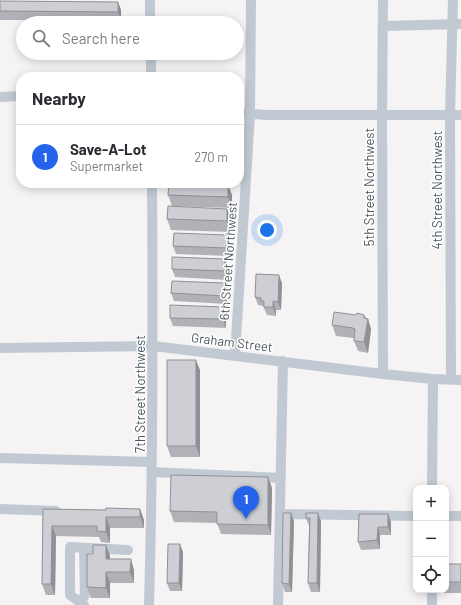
<!DOCTYPE html>
<meta charset="utf-8">
<style>
body{margin:0;font-family:Barlow,sans-serif;background:#f7f7f7;color:#2b2b33}
.controls{position:absolute;right:12px;bottom:12px;display:grid;overflow:hidden;border-radius:8px;box-shadow:0 2px 10px #0003}
.controls button{width:36px;height:36px;display:grid;place-items:center;padding:0;border:0;border-bottom:1px solid #e1e1e2;background:#fff;color:#2b2b33;font:20px sans-serif}
.you{position:absolute;left:267px;top:230px;width:14px;height:14px;margin:-10px;border:3px solid #fff;border-radius:50%;background:#1a73e8;box-shadow:0 0 0 6px #1a73e833}
.badge{display:grid;place-items:center;width:26px;height:26px;border-radius:50%;background:#2563eb;color:#fff;font-size:13px;font-weight:700}
.pin{position:absolute;translate:-50% -33px;filter:drop-shadow(0 1px 2px #0008)}
.pin::after{content:'';position:absolute;top:21px;width:14px;height:12px;background:inherit;clip-path:polygon(0 0,100% 0,50% 100%)}
.list{margin:0;padding:0;list-style:none}
h2{display:flex;justify-content:space-between;align-items:center;height:52px;margin:0;padding:0 16px;font-size:17px}
h2 small{font-size:13px;font-weight:400;color:#7c7c81}
.list li{display:grid;grid-template-columns:26px 1fr auto;gap:12px;align-items:center;box-sizing:border-box;height:64px;padding:0 16px;border-top:1px solid #e1e1e2}
.list b{display:block;font-size:15px;white-space:nowrap}
.list p{margin:0;font-size:13px;white-space:nowrap;color:#7c7c81}
.list em{font-size:13px;font-style:normal;color:#7c7c81}
.icon{flex:none;width:22px;height:22px;fill:none;stroke:currentColor;stroke-width:2;stroke-linecap:round;stroke-linejoin:round}
.map{position:relative;flex:none;width:461px;height:605px;overflow:hidden}
.search{position:absolute;background:#fff;box-shadow:0 2px 10px #0003;left:16px;top:16px;width:228px;height:44px;display:flex;align-items:center;gap:10px;box-sizing:border-box;padding:0 14px;border-radius:22px;color:#7c7c81;font-size:15px}
.panel{position:absolute;background:#fff;box-shadow:0 2px 10px #0003;left:16px;top:72px;width:228px;height:116px;border-radius:16px}
.map>svg:first-child{display:block}
</style>
<div class="map">
<svg width="461" height="605" viewBox="0 0 461 605">
<rect width="100%" height="100%" fill="#f5f3f3"/>
<g fill="none" stroke-linecap="round" stroke-linejoin="round">
<!-- minor -->
<path stroke="#c1cad2" stroke-width="10" d="M150 0V23
M383 0 382 115 383 374
M383 26 461 24
M151 53V77
M0 97 21 96
M239 113 267 115H461
M0 348 153 346 383 374 433 379 461 380
M235 355 250 114 251 0
M451 379 450 115 453 0
M0 458 152 462
M152 472 281 478
M432 488 433 379
M0 509 56 511
M280 514 416 516
M446 516H461
M80 605V603L85 595 84 548
M84 605 70 595V547L128 550
M149 605C153 464 153 324 152 183
M278 605 283 361
M432 605V590"/>
</g>
<!-- wall -->
<path fill="#b0b2b7" d="M0 1 118 2 121 10V20H0Z
M228 185 232 195V208L172 206 168 195Z
M167 219 231 220V232L171 230Z
M230 243V256L176 254 173 246Z
M225 259 228 267 227 280 175 277 172 269Z
M224 283 227 291V304L174 301 171 293Z
M282 283 281 310H276V316L267 315 263 306 258 305 255 297Z
M223 307 226 315V328L173 326 170 318Z
M356 315H364L366 318 368 319 371 329 368 353 358 351 354 341V338L336 336 332 325Z
M200 370V457H171L167 446Z
M268 477 272 488 271 535 221 534 217 523 174 522 170 511Z
M43 509 106 510 140 509 144 520V528H110V543L101 542 99 537 56 536 55 595H46L42 584Z
M306 513 321 521 320 592H311L308 583 309 526 306 518Z
M359 514 391 522V535H380V549L361 550 358 542Z
M294 521 292 592H285L282 583Z
M106 545 110 556V559L134 570V583H110V598H91L87 587 93 554Z
M183 552 182 591H170L167 583Z
M446 564H461V593H438L437 590H446Z"/>
<!-- shaded-wall -->
<path fill="#909195" d="M118 2 121 10V20L118 12Z
M228 185 232 195V208L228 197Z
M227 209 231 220V232L227 221Z
M227 235 230 243V256L227 248Z
M225 259 228 267 227 280 225 271Z
M279 275 282 283 281 310 278 302Z
M224 283 227 291V304L224 296Z
M273 301 276 310V316L273 307Z
M223 307 226 315V328L223 319Z
M364 315 367 322 368 319 371 329 368 353 364 342Z
M196 360 200 370V457L196 446Z
M268 477 272 488 271 535 268 525Z
M140 509 144 520V528L140 517Z
M291 513 294 521 292 592 289 584Z
M318 513 321 521 320 592 317 583Z
M388 514 391 522V535L388 527Z
M106 517 110 528V543L106 532Z
M52 526 56 536 55 595 51 584Z
M378 527 380 535V549L377 540Z
M180 544 183 552 182 591 179 583Z
M106 545 110 556V570L106 559Z
M131 559 134 570V583L130 572Z
M106 572 110 583V598L106 588Z"/>
<!-- building -->
<path fill="#cdcfd5" stroke="#909195" d="M0 1 118 2V12L0 11Z
M169 183 228 185V197L168 195Z
M168 206 227 209V221L167 219Z
M174 233 227 235V248L173 246Z
M172 257 225 259V271L172 269Z
M256 274 279 275 278 302 273 301V307H264V301H261V298L255 297Z
M172 281 224 283V296L171 293Z
M170 305 223 307V319L170 318Z
M334 312 356 315 357 313 364 315V318L368 319 364 342 354 341 355 329H353V328L332 325Z
M167 360H196V446H167Z
M171 475 268 477V525L217 524V512L170 511Z
M106 508 140 509V517H106V532L97 531V526H52L51 584H42L43 509 106 510Z
M283 513H291L289 584 282 583Z
M306 513H318L317 583H308L310 518H306Z
M359 514H388V527H378L377 540 358 542Z
M168 544H180L179 583H167Z
M93 545H106V559H131L130 572H106V588L87 587V554H93Z
M446 564H461V582H446Z"/>
<g text-anchor="middle" stroke-width="3" stroke-linejoin="round" paint-order="stroke">
<!-- street labels -->
<g font-size="13" fill="#4a5661" stroke="#fff">
<text transform="translate(369 187) rotate(-90)" y="5">5th Street Northwest</text>
<text transform="translate(437 190) rotate(-90)" y="5">4th Street Northwest</text>
<text transform="translate(228 261) rotate(-86)" y="5">6th Street Northwest</text>
<text transform="translate(232 342) rotate(7)" y="5">Graham Street</text>
<text transform="translate(140 394) rotate(-90)" y="5">7th Street Northwest</text>
</g>
</g>
</svg>
<div class="controls">
<button>+</button>
<button>−</button>
<button><svg class="icon" aria-label="locate" viewBox="0 0 24 24"><circle cx="12" cy="12" r="6"/><path d="M12 2v4M12 18v4M2 12h4M18 12h4"/></svg></button>
</div>
<div class="you"></div>
<div class="pin badge" style="left:246px;top:519px">1</div>
<div class="search"><svg class="icon" aria-label="search" viewBox="0 0 24 24"><circle cx="10" cy="10" r="6"/><path d="M15 15l6 6"/></svg>Search here</div>
<section class="panel">
<h2>Nearby<small></small></h2>
<ul class="list">
<li><span class="badge">1</span><div><b>Save-A-Lot</b><p>Supermarket</p></div><em>270 m</em></li>
</ul>
</section>
</div>
